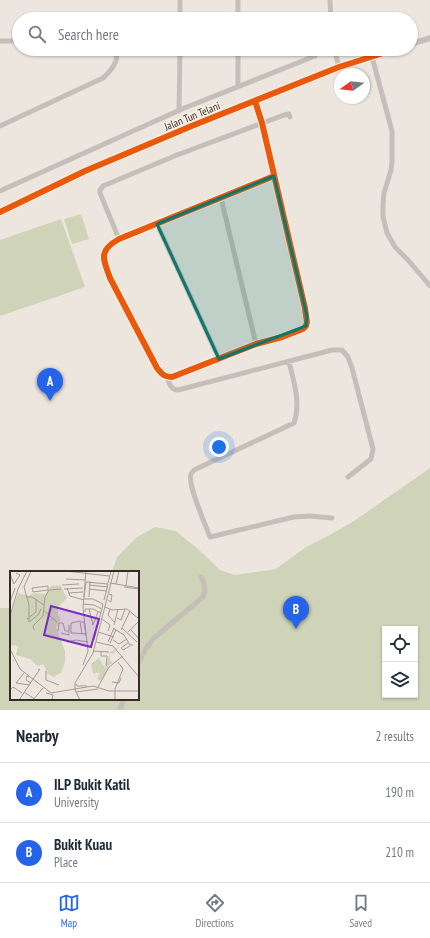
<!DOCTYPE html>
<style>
body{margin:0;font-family:"PT Sans Narrow",sans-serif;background:#f6f6f7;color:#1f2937}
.controls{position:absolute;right:12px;bottom:12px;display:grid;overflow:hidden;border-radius:0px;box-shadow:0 1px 3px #0004}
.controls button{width:36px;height:36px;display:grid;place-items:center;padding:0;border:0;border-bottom:1px solid #e0e1e3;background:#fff;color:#1f2937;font:20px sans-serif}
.compass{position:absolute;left:334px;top:68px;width:36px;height:36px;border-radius:50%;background:#fff;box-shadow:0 1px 3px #0004;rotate:255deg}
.you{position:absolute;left:219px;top:447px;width:14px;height:14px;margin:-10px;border:3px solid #fff;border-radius:50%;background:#1a73e8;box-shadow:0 0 0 6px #1a73e833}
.badge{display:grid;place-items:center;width:26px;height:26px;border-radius:50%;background:#2563eb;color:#fff;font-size:13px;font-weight:700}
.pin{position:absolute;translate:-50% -33px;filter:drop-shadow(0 1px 2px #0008)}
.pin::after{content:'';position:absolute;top:21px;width:14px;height:12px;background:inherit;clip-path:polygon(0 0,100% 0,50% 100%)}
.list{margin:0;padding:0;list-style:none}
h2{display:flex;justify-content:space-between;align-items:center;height:52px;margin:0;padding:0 16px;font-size:17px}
h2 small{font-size:13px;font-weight:400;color:#747a83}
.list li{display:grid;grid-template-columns:26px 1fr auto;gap:12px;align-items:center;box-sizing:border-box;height:60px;padding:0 16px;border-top:1px solid #e0e1e3}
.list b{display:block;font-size:15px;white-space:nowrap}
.list p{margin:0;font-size:13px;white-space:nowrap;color:#747a83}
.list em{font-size:13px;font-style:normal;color:#747a83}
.icon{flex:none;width:22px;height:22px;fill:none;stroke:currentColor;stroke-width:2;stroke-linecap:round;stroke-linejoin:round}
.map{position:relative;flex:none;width:430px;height:710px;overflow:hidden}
.search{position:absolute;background:#fff;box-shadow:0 1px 3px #0004;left:12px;right:12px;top:12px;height:44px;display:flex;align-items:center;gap:10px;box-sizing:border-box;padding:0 14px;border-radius:22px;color:#747a83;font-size:15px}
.sheet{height:172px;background:#fff}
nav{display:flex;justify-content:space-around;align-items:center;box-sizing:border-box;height:56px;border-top:1px solid #e0e1e3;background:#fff;font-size:11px;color:#747a83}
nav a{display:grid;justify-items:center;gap:2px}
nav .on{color:#2563eb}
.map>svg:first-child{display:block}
</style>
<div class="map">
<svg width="430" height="710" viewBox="0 0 430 710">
<rect width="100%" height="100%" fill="#ede6df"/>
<!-- green -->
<path fill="#cfd3b8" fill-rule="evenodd" d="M81 214 89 239 72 244 64 219Z
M61 219 85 287 0 316V240Z
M430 468V710H0V608H11V699H138V572H112L117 557 137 537 155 527 176 531 198 549 220 570 235 575 276 569 306 547 328 536 354 521ZM385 629H415V695H385Z"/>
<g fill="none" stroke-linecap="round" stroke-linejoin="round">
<!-- minor -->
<path stroke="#c6beb8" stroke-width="5" d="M330 0 331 19
M180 19V0
M238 19V0
M0 41H19
M334 49 339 67
M372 57 392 131V162L391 170 384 193 383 204V217L387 233 395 247 408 260 430 286
M238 87V49
M255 101 262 123 305 308 307 322 306 326 303 329 282 337 256 344 172 377C164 377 162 374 157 368L110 278C103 258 98 251 119 239L274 176
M179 111 180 49
M0 126 103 78C111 71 120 61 116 49
M0 191 182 109 315 56
M221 198 256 344
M157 224 219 359
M119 239 100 193V190L103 186 177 155 284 115 289 114 290 117
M289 362C294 382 301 403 294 423L194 470C194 470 191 474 191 474 187 484 206 526 210 537L294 517 310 516 332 518
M167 377C169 383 171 390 178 390L332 350H342L348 357 352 368 373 449 371 459 348 477
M138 664 145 650 154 638 203 597C206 589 205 584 201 577
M120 710 124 699"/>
<!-- tertiary -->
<path stroke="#c6beb8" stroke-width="6" d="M411 44 430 38
M0 212 85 171 194 125 339 67 396 49"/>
<defs>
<path id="cycleway" d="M255 101 262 123 305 308 307 322 306 326 303 329 282 337 256 344 172 377C164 377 162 374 157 368L110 278C103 258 98 251 119 239L274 176
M0 212 85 171 194 125 339 67 396 49"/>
</defs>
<!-- cycleway casing -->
<use href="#cycleway" stroke="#fbf1e6" stroke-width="8"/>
<!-- cycleway -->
<use href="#cycleway" stroke="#e8590c" stroke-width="6"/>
</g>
<!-- marked area -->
<path fill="#0f766e" fill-opacity="0.2" stroke="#0f766e" stroke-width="3" stroke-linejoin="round" d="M274 176 307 316 306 326 219 359 157 224Z"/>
<g text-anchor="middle" stroke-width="3" stroke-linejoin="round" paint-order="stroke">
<!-- street labels -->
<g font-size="11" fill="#372b26" stroke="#fbf1e6">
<text transform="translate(192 116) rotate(-22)" y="4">Jalan Tun Telani</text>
</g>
</g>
<!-- overview -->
<g transform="translate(10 571)">
<rect width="129" height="129" fill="#ede6df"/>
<path d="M50 14 57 27 48 36V44L51 48 46 56 55 80V91L51 102 43 106 38 103 33 93 28 95 20 88 6 84 8 75 0 74V47L8 22 18 25 24 22 36 23 41 15ZM109 76 103 83 100 82V90L103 92 99 94 92 110 87 108 90 101 83 103 81 93 89 87 95 97 100 81Z" fill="#cfd3b8"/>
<path fill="none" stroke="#a49b95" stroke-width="1" d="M21 0 14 16 19 34V51L28 44 31 38M55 0 99 5M0 3 4 13 10 4 6 2M56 8 75 9M98 12 101 0M100 12 129 17M106 13 109 0M52 14 69 13M79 14 98 16M116 15 118 0M114 16 129 18M57 17 60 25 74 29M54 18 73 17M79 18 97 20M38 19 23 21 22 17 38 15V19M58 22 73 21M17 26H22L34 34M74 26 76 11 98 13 94 29M79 26 80 10M74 28H83L93 33 84 69M98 29 101 31 102 24 99 23M0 31 5 17M73 33 84 34 92 38M95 36 102 39 117 38 129 48M79 38 83 54 88 41M100 38 98 44 105 52M34 40 47 51M75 41V38H83L91 42M0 45 8 18 17 0M107 47 111 49 115 38M17 48 26 41V28M92 48 100 54 98 60M71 51H74L76 65M104 54 108 38M103 57 114 64 120 74H123M112 57 127 71M24 59 23 55 33 45 35 26 39 19 51 18M111 59 120 40M121 59 129 68M48 60 49 52H53L55 60H59M88 61 104 66M118 61 129 50M51 62 59 64V54M72 63 70 50 61 52V62H63L76 63H77M103 69 109 73 117 68M57 71 66 69 78 71M86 71 103 75 129 106M98 71 104 57M119 71 111 77 113 79 120 75M100 72 106 59M0 78 10 98 41 122 83 115 99 120H129M83 80 99 81M91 81V85H97L96 95M73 94 78 80 73 37 76 0M36 100V109L49 114M14 102 6 112 20 114M19 106 17 105 16 109 21 112M102 111 109 112 111 107M66 113 67 115H77M88 116 99 96 113 85M0 119 3 116 12 122M14 121 26 129M66 121 88 118M36 122 43 124 42 129M9 129 30 98 28 99M23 129 33 117M70 129 65 119V112L83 82 104 0M105 129V118L113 98 108 91"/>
<path fill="#7b2cbf" fill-opacity="0.15" stroke="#7b2cbf" stroke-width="2" d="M41 35 89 48 81 76 34 64Z"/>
<rect width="129" height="129" fill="none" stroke="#372b26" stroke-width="2"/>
</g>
</svg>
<div class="controls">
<button><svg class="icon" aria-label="locate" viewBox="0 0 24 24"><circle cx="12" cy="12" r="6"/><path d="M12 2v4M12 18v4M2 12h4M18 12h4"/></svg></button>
<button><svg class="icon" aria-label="layers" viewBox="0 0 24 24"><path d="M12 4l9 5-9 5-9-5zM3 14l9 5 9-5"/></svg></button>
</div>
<svg class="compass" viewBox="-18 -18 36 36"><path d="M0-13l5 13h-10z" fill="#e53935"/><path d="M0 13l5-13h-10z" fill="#747a83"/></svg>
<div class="you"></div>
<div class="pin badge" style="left:50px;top:401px">A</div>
<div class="pin badge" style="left:296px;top:629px">B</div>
<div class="search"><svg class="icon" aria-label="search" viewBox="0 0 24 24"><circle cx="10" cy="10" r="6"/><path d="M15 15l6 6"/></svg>Search here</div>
</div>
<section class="sheet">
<h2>Nearby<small>2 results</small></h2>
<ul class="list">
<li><span class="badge">A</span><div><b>ILP Bukit Katil</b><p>University</p></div><em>190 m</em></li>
<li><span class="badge">B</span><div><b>Bukit Kuau</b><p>Place</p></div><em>210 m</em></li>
</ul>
</section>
<nav>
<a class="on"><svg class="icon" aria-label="map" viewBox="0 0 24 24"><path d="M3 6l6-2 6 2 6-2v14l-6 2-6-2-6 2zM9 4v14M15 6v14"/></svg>Map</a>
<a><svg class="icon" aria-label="directions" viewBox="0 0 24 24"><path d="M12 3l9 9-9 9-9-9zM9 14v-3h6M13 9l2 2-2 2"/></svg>Directions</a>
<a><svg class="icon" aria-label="saved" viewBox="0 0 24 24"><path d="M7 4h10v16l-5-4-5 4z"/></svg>Saved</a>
</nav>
